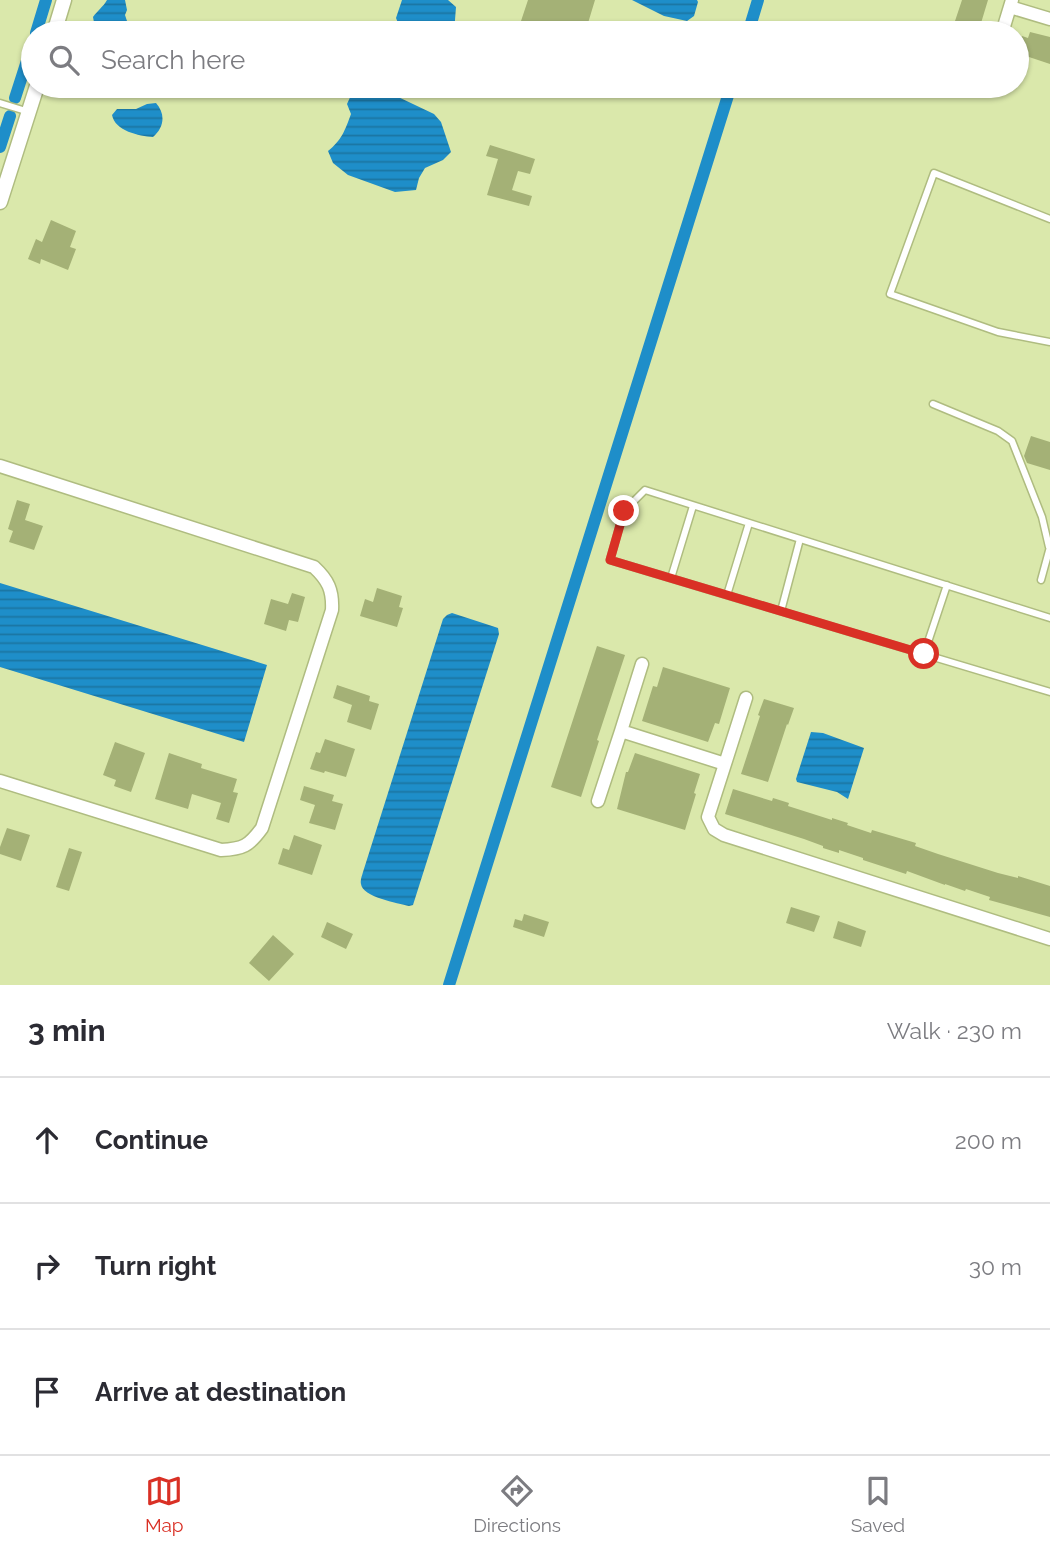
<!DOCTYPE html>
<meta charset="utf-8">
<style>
body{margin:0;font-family:Raleway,sans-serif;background:#f2f2f3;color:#2b2b33}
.stop{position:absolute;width:21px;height:21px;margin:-16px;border:5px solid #d93025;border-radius:50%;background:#fff}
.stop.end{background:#d93025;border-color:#fff;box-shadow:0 2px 7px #0008}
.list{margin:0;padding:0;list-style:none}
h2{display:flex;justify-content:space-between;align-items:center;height:91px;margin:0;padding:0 28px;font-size:30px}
h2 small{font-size:23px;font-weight:400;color:#7c7c81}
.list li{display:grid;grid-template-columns:46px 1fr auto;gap:21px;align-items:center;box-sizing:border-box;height:126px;padding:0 28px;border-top:2px solid #e1e1e2}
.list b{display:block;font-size:26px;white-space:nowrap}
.list em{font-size:23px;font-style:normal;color:#7c7c81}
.icon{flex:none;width:38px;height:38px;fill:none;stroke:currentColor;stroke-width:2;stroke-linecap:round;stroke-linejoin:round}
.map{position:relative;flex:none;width:1050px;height:985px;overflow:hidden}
.search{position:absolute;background:#fff;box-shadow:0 2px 5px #0004;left:21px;right:21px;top:21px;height:77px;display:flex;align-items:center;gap:18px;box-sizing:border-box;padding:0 24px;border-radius:38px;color:#7c7c81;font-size:26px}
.sheet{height:469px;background:#fff}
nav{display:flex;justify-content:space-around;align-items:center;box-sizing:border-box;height:98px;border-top:2px solid #e1e1e2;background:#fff;font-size:19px;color:#7c7c81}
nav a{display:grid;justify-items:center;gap:4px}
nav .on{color:#d93025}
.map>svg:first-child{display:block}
</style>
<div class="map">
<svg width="1050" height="985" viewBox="0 0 1050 985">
<defs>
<pattern id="water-rules" width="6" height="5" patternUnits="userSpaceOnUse" patternTransform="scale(1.75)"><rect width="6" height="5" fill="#1e8ec9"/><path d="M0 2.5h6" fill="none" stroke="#1b75a2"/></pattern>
</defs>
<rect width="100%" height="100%" fill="#dae8ab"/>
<!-- water -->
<path fill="url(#water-rules)" d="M107 0H125L127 10 125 15 131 33H96L93 17C98 10 103 7 107 0Z
M402 0H448L456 7 454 33H402L396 18Z
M632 0H697L698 2 694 16 687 21 664 16Z
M361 86 387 87 394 95 434 114 441 122 451 152 443 160 425 168 419 178 416 190 395 192 348 175 333 163 328 151C342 140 345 130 351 114L347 104 352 93Z
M156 103C166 114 164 128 153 137 139 136 115 131 112 115L117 109H136L147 104Z
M0 583 267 665 244 742 0 667Z
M452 613 492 626 498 628 499 634 413 905 409 906C398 903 362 897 361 884 360 880 362 876 363 872L443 619 447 615Z
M811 732 823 733 864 748 848 799 837 792 797 782 796 779Z"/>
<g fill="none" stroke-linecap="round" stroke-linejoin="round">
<!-- canal -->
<path stroke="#1e8ec9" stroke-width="12" d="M36 33 46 0
M748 33 758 0
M15 98 33 42
M0 147 10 116
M449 985 731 86"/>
</g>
<!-- building -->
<path fill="#a4b176" d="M528 0H595L585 33H517Z
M962 0H988L978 33H951Z
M1030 32 1050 37V64L1017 53 1022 36 1028 38Z
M490 145 535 159 530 174 518 171 512 190 532 196 529 206 487 195 498 159 486 156Z
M51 220 76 231 70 247 76 249 68 270 41 259 40 264 28 259 36 239 42 242Z
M1031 436 1050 442V470L1027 463 1024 456Z
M17 500 30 504 25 520 43 526 34 550 9 542 13 531 8 529Z
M377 588 402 596 399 607 403 608 397 627 360 616 365 599 373 602Z
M292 593 305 597 298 622 289 620 286 631 264 624 271 599 288 604Z
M597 646 625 655 597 740 599 741 581 797 551 787Z
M663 667 730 688 719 724 715 723 708 742 642 721 653 686 657 687Z
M337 685 370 696 369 701 379 704 371 730 347 722 352 705 333 698Z
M764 699 794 708 788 725 787 724 768 782 741 774 760 716 758 715Z
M325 739 355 749 346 777 325 771 324 773 310 769 316 752 320 753Z
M115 742 145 753 131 792 114 786 116 780 103 775Z
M169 753 202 764 201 768 237 779 233 792 238 793 229 823 216 819 221 803 192 794 188 809 155 799Z
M635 753 700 774 694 793 696 794 685 830 617 809 626 772H628Z
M304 786 334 795 332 801 343 804 335 830 309 823 315 805 300 800Z
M733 789 772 801 773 798 789 803 788 806 832 820V818L848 823 847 825 871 833 872 830 916 843 915 846 938 854 998 873 1018 878V876L1050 886V917L989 900 990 897 966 889 965 891 945 884V885L907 871 906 874 863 860V858L839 850V853L823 848V846L804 839 725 814Z
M7 828 30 835 21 861 0 854V847Z
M294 835 322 845 312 875 278 864 283 848 289 850Z
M69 848 82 852 69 891 56 887Z
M791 907 820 916 814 932 786 923Z
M524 914 549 922 544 937 513 927 515 919 522 921Z
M838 921 866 931 861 947 833 938Z
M327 922 353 934 346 949 321 937Z
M273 935 294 954 269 981 249 963Z"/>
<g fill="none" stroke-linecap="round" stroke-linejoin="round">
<defs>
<path id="service" d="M0 103 29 112
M1050 219 934 173 890 294 998 332 1050 342
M933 404 998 431 1012 441 1042 517 1049 547
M671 578 693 506
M1041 580 1050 547
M727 595 749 523
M781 611 800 539
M1050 618 645 490 624 511 610 560 1050 692
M924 654 947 585"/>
<path id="minor" d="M1010 7 1050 19
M1002 33 1012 0
M0 466 314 567C328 580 333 590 332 610L262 828C249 846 243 849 221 850L0 781
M642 664 621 731 725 764 708 817 714 829 724 835 1050 939
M725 764 746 698
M598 801 621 731"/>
<path id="tertiary" d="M54 33 64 0
M0 202 37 86"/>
</defs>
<!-- service casing -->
<use href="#service" stroke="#afbc80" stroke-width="9"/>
<!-- minor casing -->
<use href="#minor" stroke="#afbc80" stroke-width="15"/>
<!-- tertiary casing -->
<use href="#tertiary" stroke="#afbc80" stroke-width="17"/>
<!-- service -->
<use href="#service" stroke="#fff" stroke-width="6"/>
<!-- minor -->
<use href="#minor" stroke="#fff" stroke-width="12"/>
<!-- tertiary -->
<use href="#tertiary" stroke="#fff" stroke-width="14"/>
</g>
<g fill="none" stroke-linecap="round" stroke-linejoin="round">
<!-- route -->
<path stroke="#d93025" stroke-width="9" d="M624 511 610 560 924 654"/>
</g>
</svg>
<div class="stop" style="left:924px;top:654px"></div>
<div class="stop end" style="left:624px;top:511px"></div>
<div class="search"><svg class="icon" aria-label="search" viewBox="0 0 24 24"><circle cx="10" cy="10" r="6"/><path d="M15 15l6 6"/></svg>Search here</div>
</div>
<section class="sheet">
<h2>3 min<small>Walk · 230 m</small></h2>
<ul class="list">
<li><svg class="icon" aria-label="ahead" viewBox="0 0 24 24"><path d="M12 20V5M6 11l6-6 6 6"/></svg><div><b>Continue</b></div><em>200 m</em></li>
<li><svg class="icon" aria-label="right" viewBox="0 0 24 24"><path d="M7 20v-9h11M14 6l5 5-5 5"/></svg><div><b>Turn right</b></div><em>30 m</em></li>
<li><svg class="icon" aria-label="arrive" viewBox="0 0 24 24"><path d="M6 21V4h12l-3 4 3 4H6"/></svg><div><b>Arrive at destination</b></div></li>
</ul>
</section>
<nav>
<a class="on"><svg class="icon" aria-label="map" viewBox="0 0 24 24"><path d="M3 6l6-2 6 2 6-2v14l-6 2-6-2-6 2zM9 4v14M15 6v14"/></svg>Map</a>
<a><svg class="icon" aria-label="directions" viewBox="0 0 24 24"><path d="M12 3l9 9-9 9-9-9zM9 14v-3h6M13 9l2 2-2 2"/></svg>Directions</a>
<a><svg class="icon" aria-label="saved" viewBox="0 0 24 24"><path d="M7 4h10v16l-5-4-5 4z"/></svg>Saved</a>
</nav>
